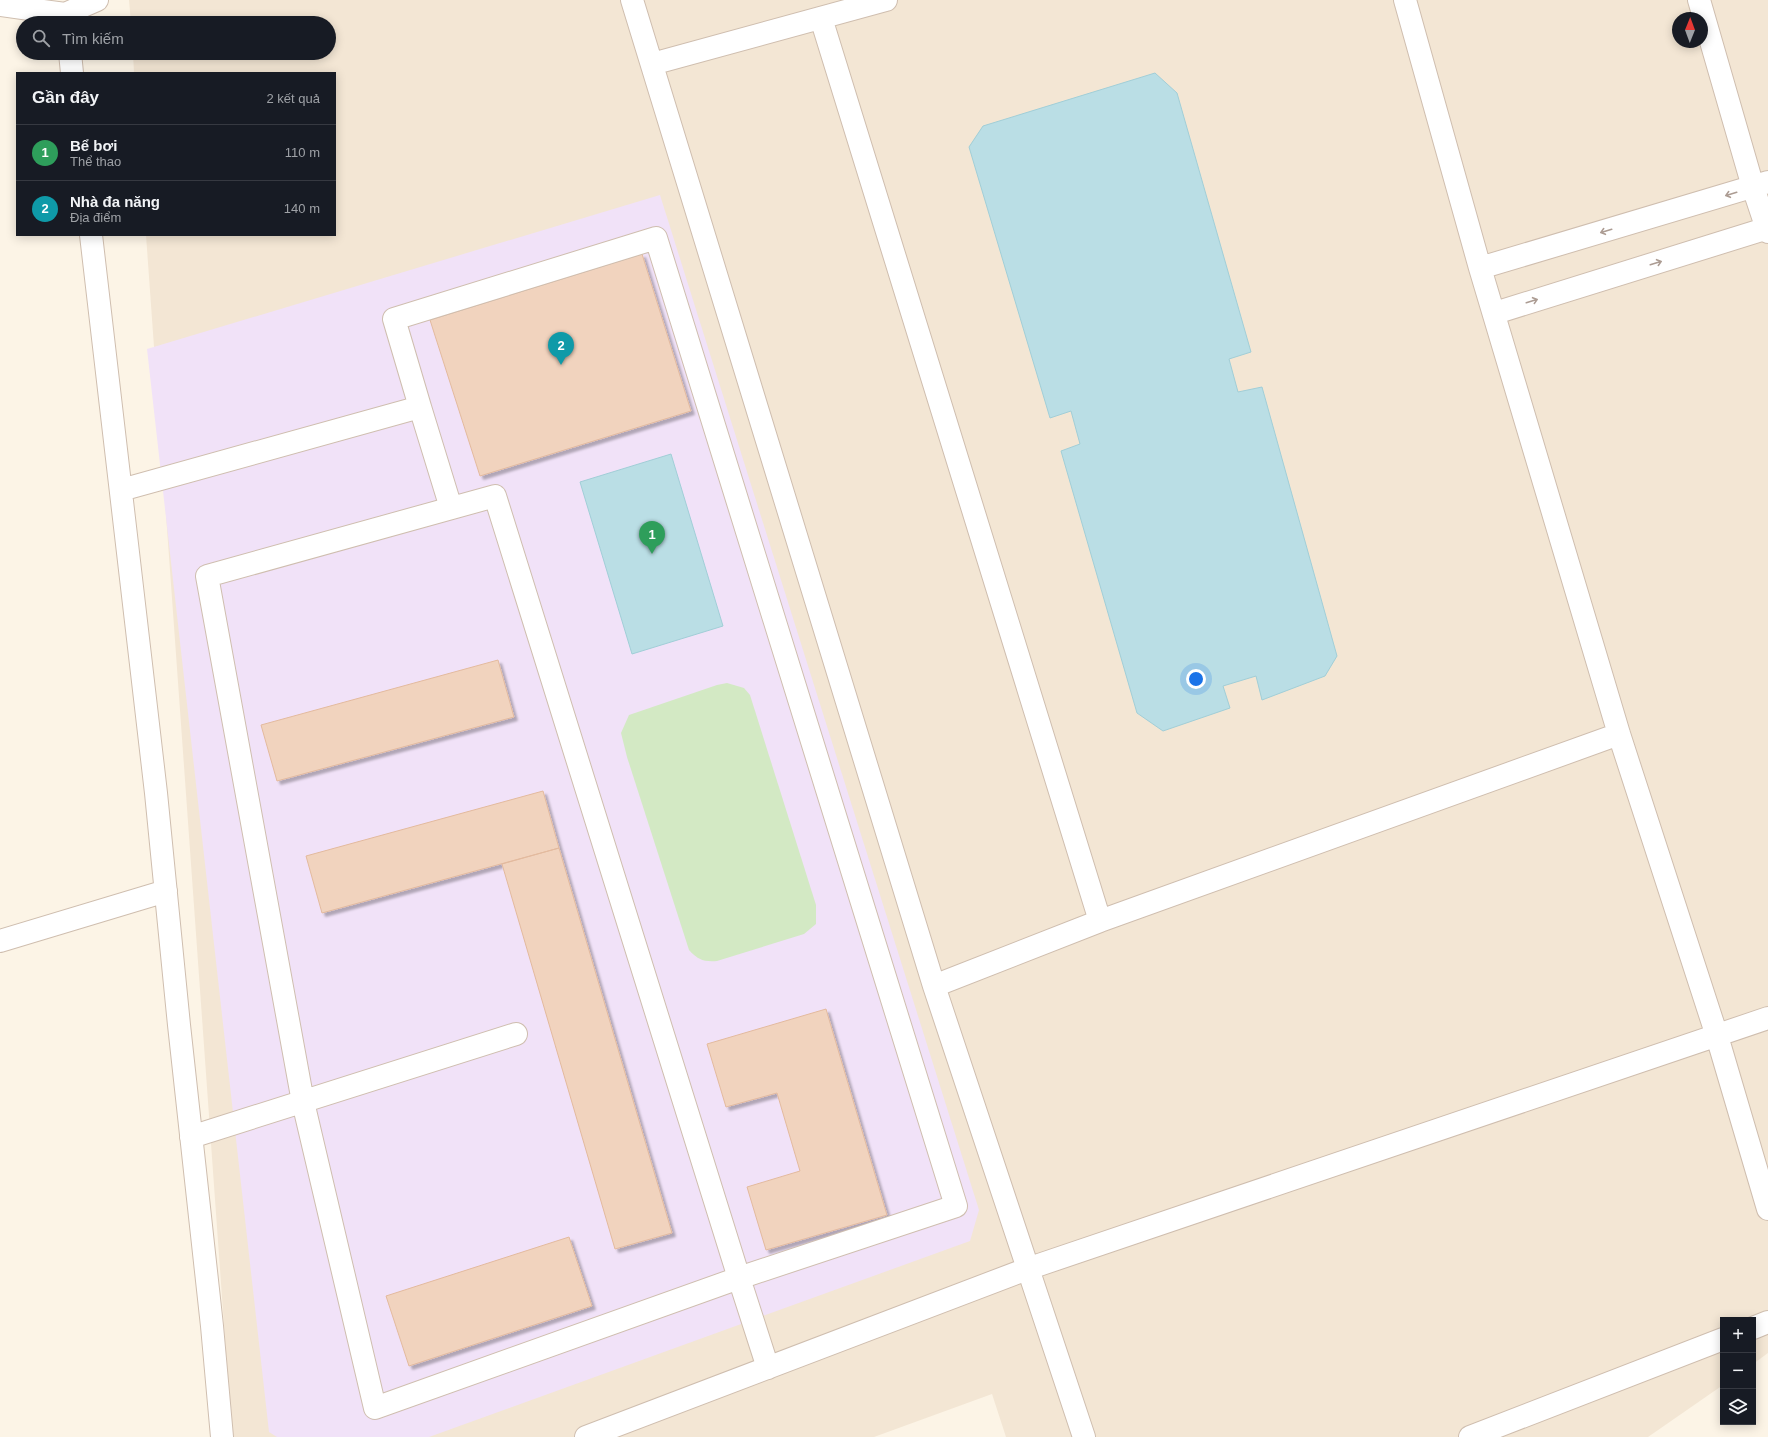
<!DOCTYPE html>
<html lang="vi">
<meta charset="utf-8">
<style>
body{margin:0;font-family:Arial,sans-serif;background:#20242c;color:#f1f3f6}
.controls{position:absolute;right:12px;bottom:12px;display:grid;overflow:hidden;border-radius:0px;box-shadow:0 2px 10px #0003}
.controls button{width:36px;height:36px;display:grid;place-items:center;padding:0;border:0;border-bottom:1px solid #363941;background:#171b24;color:#f1f3f6;font:20px sans-serif}
.compass{position:absolute;left:1672px;top:12px;width:36px;height:36px;border-radius:50%;background:#171b24;box-shadow:0 2px 10px #0003;rotate:1deg}
.you{position:absolute;left:1196px;top:679px;width:14px;height:14px;margin:-10px;border:3px solid #fff;border-radius:50%;background:#1a73e8;box-shadow:0 0 0 6px #1a73e833}
.badge{display:grid;place-items:center;width:26px;height:26px;border-radius:50%;background:#1a73e8;color:#fff;font-size:13px;font-weight:700}
.pin{position:absolute;translate:-50% -33px;filter:drop-shadow(0 1px 2px #0008)}
.pin::after{content:'';position:absolute;top:21px;width:14px;height:12px;background:inherit;clip-path:polygon(0 0,100% 0,50% 100%)}
.list{margin:0;padding:0;list-style:none}
h2{display:flex;justify-content:space-between;align-items:center;height:52px;margin:0;padding:0 16px;font-size:17px}
h2 small{font-size:13px;font-weight:400;color:#9ea1a6}
.list li{display:grid;grid-template-columns:26px 1fr auto;gap:12px;align-items:center;box-sizing:border-box;height:56px;padding:0 16px;border-top:1px solid #363941}
.list b{display:block;font-size:15px;white-space:nowrap}
.list p{margin:0;font-size:13px;white-space:nowrap;color:#9ea1a6}
.list em{font-size:13px;font-style:normal;color:#9ea1a6}
.icon{flex:none;width:22px;height:22px;fill:none;stroke:currentColor;stroke-width:2;stroke-linecap:round;stroke-linejoin:round}
.map{position:relative;flex:none;width:1768px;height:1437px;overflow:hidden}
.search{position:absolute;background:#171b24;box-shadow:0 2px 10px #0003;left:16px;top:16px;width:320px;height:44px;display:flex;align-items:center;gap:10px;box-sizing:border-box;padding:0 14px;border-radius:22px;color:#9ea1a6;font-size:15px}
.panel{position:absolute;background:#171b24;box-shadow:0 2px 10px #0003;left:16px;top:72px;width:320px;height:164px;border-radius:0px}
.map>svg:first-child{display:block}
</style>
<div class="map">
<svg width="1768" height="1437" viewBox="0 0 1768 1437">
<defs>
<filter id="shadow"><feDropShadow dx="3.5" dy="3.5" stdDeviation="1" flood-color="#0004"/></filter>
</defs>
<rect width="100%" height="100%" fill="#fcf4e6"/>
<!-- residential -->
<path fill="#f3e6d4" fill-rule="evenodd" d="M129 0H1768V1353L1753 1364V1320H1723V1385L1648 1437H1006L992 1394 874 1437H232L146 235H335V73H134L133 53H329V23H131ZM1678 18H1702V42H1678Z"/>
<!-- education -->
<path fill="#f1e2f8" d="M660 195 979 1210 970 1241 429 1437H277L269 1432 147 349Z"/>
<!-- green -->
<path fill="#d3e9c4" d="M727 683 744 688 750 695 816 905V924L804 934 717 961C704 962 698 960 689 950L627 757 621 733 629 715 717 685Z"/>
<!-- water -->
<path fill="#badee5" stroke="#a1ced7" d="M1155 73 1177 93 1251 352 1229 359 1238 392 1262 387 1337 656 1325 676 1262 700 1256 676 1223 686 1230 708 1163 731 1137 713 1061 451 1080 444 1071 411 1050 418 969 147 983 126Z
M671 454 723 626 632 654 580 482Z"/>
<!-- building -->
<path fill="#f1d3be" stroke="#e3ba9e" filter="url(#shadow)" d="M642 254 691 411 480 476 430 320Z
M498 660 514 717 277 781 261 725Z
M543 791 559 848 322 913 306 856Z
M559 848 672 1233 615 1249 502 864Z
M826 1009 887 1215 766 1250 747 1187 800 1171 777 1093 726 1107 707 1044Z
M569 1237 592 1306 409 1366 386 1296Z"/>
<g fill="none" stroke-linecap="round" stroke-linejoin="round">
<defs>
<path id="minor" d="M632 0 934 986 1084 1437
M1405 0 1480 268 1619 734 1717 1036 1768 1209
M1699 0 1753 187 1768 232
M0 5 65 14 97 0
M821 18 1100 921
M70 53 72 73
M652 64 886 0
M91 235 156 793 179 1025 212 1326 222 1437
M1480 268 1768 182
M1495 313 1768 228
M420 407 394 319 656 238 956 1206 739 1278 375 1408 303 1102 207 576 495 496 739 1278 768 1368
M121 490 420 407 451 508
M0 941 166 891
M934 986 1100 921 1619 734
M191 1137 516 1034
M1753 1328 1768 1322
M586 1437 1027 1269 1768 1018
M1470 1437 1723 1339"/>
</defs>
<!-- minor casing -->
<use href="#minor" stroke="#cfbeaf" stroke-width="24"/>
<!-- minor -->
<use href="#minor" stroke="#fff" stroke-width="22"/>
</g>
<!-- one-way arrows -->
<defs><path id="oneway-shaft" d="M-6 0H5M1.5-3L5.5 0L1.5 3" fill="none" stroke-width="1.6" stroke-linecap="round" stroke-linejoin="round"/></defs>
<g stroke="#ac9c93">
<use href="#oneway-shaft" transform="translate(1731 194) rotate(163)"/>
<use href="#oneway-shaft" transform="translate(1606 231) rotate(163)"/>
<use href="#oneway-shaft" transform="translate(1656 263) rotate(-17)"/>
<use href="#oneway-shaft" transform="translate(1532 301) rotate(-17)"/>
</g>
</svg>
<div class="controls">
<button>+</button>
<button>−</button>
<button><svg class="icon" aria-label="layers" viewBox="0 0 24 24"><path d="M12 4l9 5-9 5-9-5zM3 14l9 5 9-5"/></svg></button>
</div>
<svg class="compass" viewBox="-18 -18 36 36"><path d="M0-13l5 13h-10z" fill="#e53935"/><path d="M0 13l5-13h-10z" fill="#9ea1a6"/></svg>
<div class="you"></div>
<div class="pin badge" style="left:652px;top:554px;background:#2e9e5b">1</div>
<div class="pin badge" style="left:561px;top:365px;background:#0f9aa8">2</div>
<div class="search"><svg class="icon" aria-label="search" viewBox="0 0 24 24"><circle cx="10" cy="10" r="6"/><path d="M15 15l6 6"/></svg>Tìm kiếm</div>
<section class="panel">
<h2>Gần đây<small>2 kết quả</small></h2>
<ul class="list">
<li><span class="badge" style="background:#2e9e5b">1</span><div><b>Bể bơi</b><p>Thể thao</p></div><em>110 m</em></li>
<li><span class="badge" style="background:#0f9aa8">2</span><div><b>Nhà đa năng</b><p>Địa điểm</p></div><em>140 m</em></li>
</ul>
</section>
</div>
